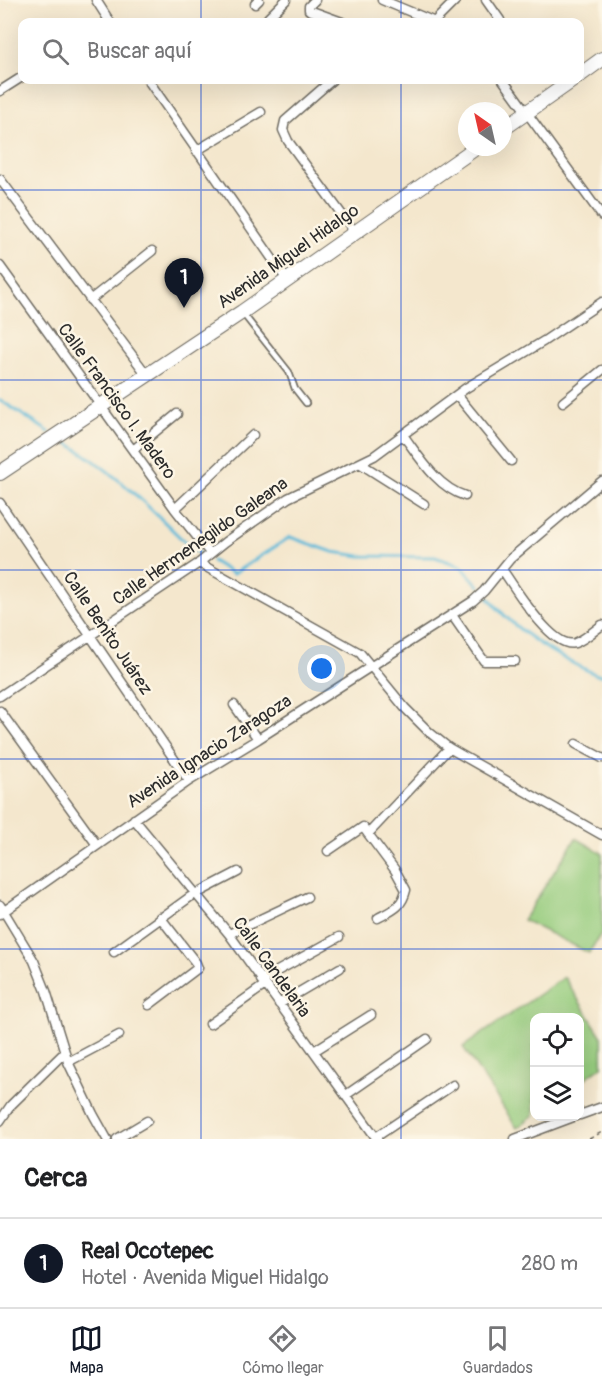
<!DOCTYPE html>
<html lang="es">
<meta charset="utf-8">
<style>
body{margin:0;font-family:Pangolin,sans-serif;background:#f2f2f2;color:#202124}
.controls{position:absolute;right:18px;bottom:18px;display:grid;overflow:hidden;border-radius:12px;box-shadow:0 6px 24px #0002}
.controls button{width:54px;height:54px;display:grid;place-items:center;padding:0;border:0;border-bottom:2px solid #e0e0e0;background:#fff;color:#202124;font:30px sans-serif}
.compass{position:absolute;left:458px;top:102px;width:54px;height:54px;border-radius:50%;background:#fff;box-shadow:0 6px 24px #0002;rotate:326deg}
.you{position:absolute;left:322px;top:669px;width:21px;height:21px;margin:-15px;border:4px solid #fff;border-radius:50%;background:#1a73e8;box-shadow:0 0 0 9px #1a73e833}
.badge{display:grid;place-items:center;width:39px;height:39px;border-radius:50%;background:#111827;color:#fff;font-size:20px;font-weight:700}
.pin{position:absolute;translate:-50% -50px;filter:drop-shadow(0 2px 3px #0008)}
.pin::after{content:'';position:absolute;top:32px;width:21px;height:18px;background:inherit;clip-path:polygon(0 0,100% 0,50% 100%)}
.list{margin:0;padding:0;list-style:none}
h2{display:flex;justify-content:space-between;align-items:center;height:78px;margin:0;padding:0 24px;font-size:26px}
h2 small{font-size:20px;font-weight:400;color:#757577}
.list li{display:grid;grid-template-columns:39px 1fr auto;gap:18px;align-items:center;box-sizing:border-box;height:90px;padding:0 24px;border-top:2px solid #e0e0e0}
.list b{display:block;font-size:22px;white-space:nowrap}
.list p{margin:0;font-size:20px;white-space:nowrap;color:#757577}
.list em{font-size:20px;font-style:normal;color:#757577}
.icon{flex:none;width:33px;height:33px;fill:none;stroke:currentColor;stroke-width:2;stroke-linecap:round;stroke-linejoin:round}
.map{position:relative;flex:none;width:602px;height:1139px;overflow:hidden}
.search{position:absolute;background:#fff;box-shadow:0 6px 24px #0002;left:18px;right:18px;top:18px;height:66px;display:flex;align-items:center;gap:15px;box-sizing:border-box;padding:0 21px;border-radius:12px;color:#757577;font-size:22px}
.sheet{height:168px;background:#fff}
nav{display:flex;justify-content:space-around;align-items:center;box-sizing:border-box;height:84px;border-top:2px solid #e0e0e0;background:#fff;font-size:16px;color:#757577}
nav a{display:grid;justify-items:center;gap:3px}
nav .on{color:#111827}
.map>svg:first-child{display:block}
</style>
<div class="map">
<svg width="602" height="1139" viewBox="0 0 602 1139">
<rect width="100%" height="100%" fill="#fcf5e5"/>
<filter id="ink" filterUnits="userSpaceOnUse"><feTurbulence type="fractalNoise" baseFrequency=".0167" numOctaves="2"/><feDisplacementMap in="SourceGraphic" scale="12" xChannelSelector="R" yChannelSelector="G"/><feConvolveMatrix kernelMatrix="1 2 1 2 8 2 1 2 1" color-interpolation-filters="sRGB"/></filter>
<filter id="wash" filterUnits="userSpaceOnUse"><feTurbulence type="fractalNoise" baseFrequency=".008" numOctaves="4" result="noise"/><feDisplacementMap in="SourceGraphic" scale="24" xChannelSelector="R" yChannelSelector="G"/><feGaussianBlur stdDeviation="1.35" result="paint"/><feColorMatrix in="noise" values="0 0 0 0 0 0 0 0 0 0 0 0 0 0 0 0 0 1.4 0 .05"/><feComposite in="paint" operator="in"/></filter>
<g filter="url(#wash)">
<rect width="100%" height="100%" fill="#f4e7cd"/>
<!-- green -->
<path fill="#96cc7e" stroke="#607c54" stroke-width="1.5" d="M576 838 602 853V932L589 953 523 920Z
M564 977 602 1037V1066L580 1082V1018H534V1115L517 1128 463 1047Z"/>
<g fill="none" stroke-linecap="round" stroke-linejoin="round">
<!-- stream -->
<path stroke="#5ab9d9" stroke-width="3" d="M0 400 49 432
M64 441C112 469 151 509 190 547L199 553
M212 561 233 574 290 537 333 552 361 556 435 557 461 566 479 586
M488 597C517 634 556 656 597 675H602"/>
</g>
</g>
<g filter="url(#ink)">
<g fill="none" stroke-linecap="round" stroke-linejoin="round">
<defs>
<path id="lane" d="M244 315 289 372 295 389 306 403"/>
<path id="street" d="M96 0 110 22
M315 0 309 6V10L342 22
M382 0 435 22
M486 0 500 20 497 22
M255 4 259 0
M268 18 286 0
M434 22 456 0
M148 80 287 280
M332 80 285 121 283 130 288 141 354 231
M503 80 602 216
M0 91 22 77
M196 151 261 112
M0 179 147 375
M0 266 175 509 210 553
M90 300 152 251
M457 395 511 461
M563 402 602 370
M403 435C420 458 437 487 465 496
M133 450 177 414
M361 464 424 504
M0 503 189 781
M175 509 253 435
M199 563 360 653 405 708 429 732 449 748 602 835
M502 569C513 585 552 650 575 643 584 640 594 631 602 625
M452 615 484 661H515
M0 696 199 563 225 542 288 498 374 456 466 388 544 341 602 302
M234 705 258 739
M0 711 97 845
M576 744 602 758
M134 819 229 934 377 1139
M368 834 449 748
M328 851 363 827 395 870 406 890C402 907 393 910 378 918
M0 905 34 961 46 991 68 1062 93 1114 107 1139
M0 914 189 781 258 739 473 601 484 591 510 559 602 481
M229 934 307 897
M114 952 190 897 238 872
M261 980 339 937
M279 1004 340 968
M149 1005 198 968 196 963 160 917
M210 1024 265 985
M314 1051 371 1015
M68 1062 119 1035
M346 1095 427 1039
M580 1115 602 1107
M0 1121 11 1105 65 1052
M376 1137 453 1085
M117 1139 147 1121
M515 1139 576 1116"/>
<path id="primary" d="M580 75 602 59
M503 129 573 80
M0 473 242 312 477 147"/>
</defs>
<!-- lane casing -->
<use href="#lane" stroke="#716d64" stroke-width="8"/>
<!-- street casing -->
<use href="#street" stroke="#716d64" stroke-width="11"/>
<!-- primary casing -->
<use href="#primary" stroke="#716d64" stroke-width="16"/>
<!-- path -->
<path stroke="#716d64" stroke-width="1.5" stroke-dasharray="4.5 4.5" stroke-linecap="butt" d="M589 1139 602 1132"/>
<!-- lane -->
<use href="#lane" stroke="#fff" stroke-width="4.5"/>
<!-- street -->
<use href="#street" stroke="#fff" stroke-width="8"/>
<!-- primary -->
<use href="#primary" stroke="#fff" stroke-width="14"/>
</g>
</g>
<!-- grid -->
<path fill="none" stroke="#1d4ed8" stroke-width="1.5" stroke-opacity="0.55" d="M201 0V22M401 0V22M201 80V1139M401 80V1139M0 190H602M0 380H602M0 570H602M0 759H602M0 949H602"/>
<g text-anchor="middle" stroke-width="5" stroke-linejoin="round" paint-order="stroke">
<!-- street labels -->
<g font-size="18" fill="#2b2b2b" stroke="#fcf5e5">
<text transform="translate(288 256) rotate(-35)" y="6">Avenida Miguel Hidalgo</text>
<text transform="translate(117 401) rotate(54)" y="6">Calle Francisco I. Madero</text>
<text transform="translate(200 541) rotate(-35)" y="6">Calle Hermenegildo Galeana</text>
<text transform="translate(108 633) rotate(56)" y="6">Calle Benito Juárez</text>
<text transform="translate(209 751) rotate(-33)" y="6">Avenida Ignacio Zaragoza</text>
<text transform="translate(272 967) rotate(54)" y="6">Calle Candelaria</text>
</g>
</g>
</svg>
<div class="controls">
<button><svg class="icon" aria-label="locate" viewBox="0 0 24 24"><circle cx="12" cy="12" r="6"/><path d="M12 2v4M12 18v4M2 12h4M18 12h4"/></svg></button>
<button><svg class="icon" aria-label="layers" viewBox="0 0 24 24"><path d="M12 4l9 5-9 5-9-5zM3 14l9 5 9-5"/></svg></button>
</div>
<svg class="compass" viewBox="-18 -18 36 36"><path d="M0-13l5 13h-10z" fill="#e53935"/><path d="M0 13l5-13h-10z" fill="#757577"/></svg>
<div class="you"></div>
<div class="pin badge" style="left:184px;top:308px">1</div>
<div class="search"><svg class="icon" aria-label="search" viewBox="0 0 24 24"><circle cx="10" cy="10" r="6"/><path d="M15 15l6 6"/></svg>Buscar aquí</div>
</div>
<section class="sheet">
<h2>Cerca<small></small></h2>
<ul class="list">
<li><span class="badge">1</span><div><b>Real Ocotepec</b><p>Hotel · Avenida Miguel Hidalgo</p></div><em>280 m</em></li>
</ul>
</section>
<nav>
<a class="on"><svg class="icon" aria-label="map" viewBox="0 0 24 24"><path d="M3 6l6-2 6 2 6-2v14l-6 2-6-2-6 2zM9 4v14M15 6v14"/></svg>Mapa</a>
<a><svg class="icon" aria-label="directions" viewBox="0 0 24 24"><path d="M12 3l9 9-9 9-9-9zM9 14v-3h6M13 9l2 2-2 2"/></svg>Cómo llegar</a>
<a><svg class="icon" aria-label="saved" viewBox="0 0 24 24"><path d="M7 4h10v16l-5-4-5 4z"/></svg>Guardados</a>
</nav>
